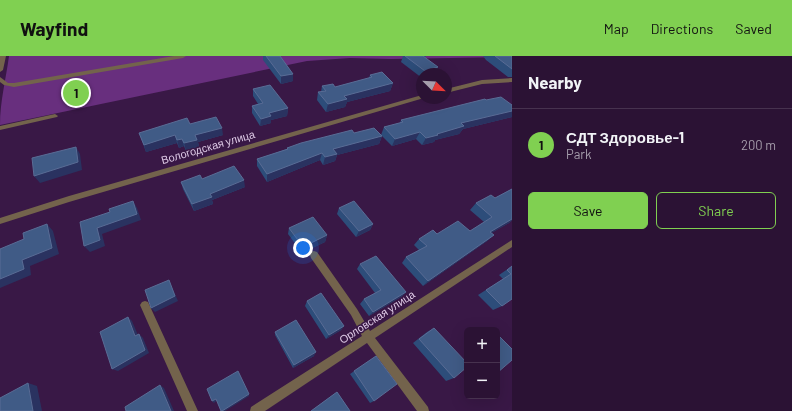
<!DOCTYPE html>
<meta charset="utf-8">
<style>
body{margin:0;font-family:Barlow,sans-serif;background:#331b3c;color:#f1f3f6}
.controls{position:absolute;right:12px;bottom:12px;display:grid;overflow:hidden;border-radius:6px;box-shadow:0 4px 16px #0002}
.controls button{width:36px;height:36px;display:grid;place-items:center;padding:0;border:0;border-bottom:1px solid #47324f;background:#2b1234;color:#f1f3f6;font:20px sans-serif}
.compass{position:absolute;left:416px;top:12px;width:36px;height:36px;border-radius:50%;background:#2b1234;box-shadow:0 4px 16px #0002;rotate:114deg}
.you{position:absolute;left:303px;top:192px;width:14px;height:14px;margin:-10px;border:3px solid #fff;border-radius:50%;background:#1a73e8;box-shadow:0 0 0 6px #1a73e833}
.badge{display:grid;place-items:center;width:26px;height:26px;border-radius:50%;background:#80d051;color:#111;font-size:13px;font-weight:700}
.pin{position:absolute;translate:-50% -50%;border:2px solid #fff;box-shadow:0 1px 4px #0006}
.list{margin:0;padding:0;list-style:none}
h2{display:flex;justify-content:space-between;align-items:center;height:52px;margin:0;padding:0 16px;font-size:17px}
h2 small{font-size:13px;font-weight:400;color:#a69eac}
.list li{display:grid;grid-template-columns:26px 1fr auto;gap:12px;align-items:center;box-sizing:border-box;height:72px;padding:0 16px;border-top:1px solid #47324f}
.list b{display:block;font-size:15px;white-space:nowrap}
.list p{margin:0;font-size:13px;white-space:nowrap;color:#a69eac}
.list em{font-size:13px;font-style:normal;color:#a69eac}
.actions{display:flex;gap:8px;padding:12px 16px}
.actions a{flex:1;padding:9px 0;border:1px solid #80d051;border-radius:6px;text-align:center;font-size:14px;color:#80d051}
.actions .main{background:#80d051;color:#111}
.map{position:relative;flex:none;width:512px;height:355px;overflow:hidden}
header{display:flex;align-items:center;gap:24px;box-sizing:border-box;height:56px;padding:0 20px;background:#80d051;color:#111}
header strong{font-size:19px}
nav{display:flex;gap:22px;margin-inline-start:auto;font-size:14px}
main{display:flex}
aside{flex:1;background:#2b1234}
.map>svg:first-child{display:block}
</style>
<header>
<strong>Wayfind</strong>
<nav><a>Map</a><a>Directions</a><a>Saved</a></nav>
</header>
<main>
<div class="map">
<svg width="512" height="355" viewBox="0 0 512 355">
<rect width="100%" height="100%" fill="#391846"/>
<!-- green -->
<path fill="#682f7e" d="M9 0H512V1L391 3 350 2 307 5 0 69C0 45 6 23 9 0Z"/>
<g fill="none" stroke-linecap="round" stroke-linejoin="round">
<!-- lane -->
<path fill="#73634c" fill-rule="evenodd" d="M0 0H6L3 14 0 16Z
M174 0H186L183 2 14 31 4 29 0 26V21L8 27H14Z"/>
<!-- street -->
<path fill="#73634c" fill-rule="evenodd" d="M512 22V26L482 28 446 37V33L482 24Z
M422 39V42H424L69 146 0 168V162L69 140Z
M55 58 58 60 57 61 0 74V70Z
M512 184V191L375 282 428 351 429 355H417L367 287 265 355H250L251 351 362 280 351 259 311 202 310 199 311 196 314 195 317 196 357 253 370 275Z
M145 245 148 246 198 355H187L140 249 142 246Z"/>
</g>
<!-- wall -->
<path fill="#2d4d7a" d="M263 0H280L293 18V25L281 28 263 4Z
M403 0H426L425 2 438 11 434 18H422V22L401 6Z
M483 0H511L512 1V21H508L486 4Z
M370 19 393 27 390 35 347 46 345 51 326 56 317 44 318 36H321L322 30 335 31 369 22Z
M253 33 288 52 287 60 271 64V67L260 70 252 57V50L258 48 253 40Z
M512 61 463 73 459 78 435 84 434 86 422 89 416 83 392 90 381 79 384 71 400 67 401 64Z
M190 68 223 79 198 86 199 91 186 95 184 90 179 92 177 87 146 96 139 77Z
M354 77 382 80 379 88 337 99 335 105 323 109 320 104 267 126 257 110V103L287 93V92Z
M202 123 245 131 212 144 213 148 194 155 183 133 181 126Z
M512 133V164L509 167 491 177 494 179 487 185 423 230 402 207 406 201 419 194 414 189 419 183 437 178 470 175 484 166 470 154 476 147 495 142Z
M339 152 373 168 370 174 356 181 337 158Z
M289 172 327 179 325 186 302 197 288 178Z
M360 208 406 236 401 241 369 260 360 248 364 243 375 237 357 213Z
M512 210V242L502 250 493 254 478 239 503 223 499 219Z
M307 245 344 270 341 274 326 283 305 250Z
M434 272 454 322 446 325 413 287 427 276Z
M275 276 314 300 293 312 275 279Z
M376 300 374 345 370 347 350 318Z
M337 336 350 355H311L334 338Z"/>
<!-- shaded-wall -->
<path fill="#2a3260" d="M438 11 434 18H423L425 15Z
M293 18V25L281 28V20Z
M393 27 390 35 347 46 345 51 326 56 328 48 344 40Z
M288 52 287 60 271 64V67L260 70 261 63 269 57Z
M512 55V61L463 73 459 78 435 84 434 86 422 89 426 82 461 67Z
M222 72 223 79 198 86 199 91 186 95 184 87 195 79Z
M420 76 416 83 392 90 395 83Z
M175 79 177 87 146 96 144 89Z
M382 80 379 88 337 99 335 105 323 109 325 101 333 93Z
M182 83 184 90 179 92 177 84Z
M76 91 80 98 82 114 40 127 34 120Z
M322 97 320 104 267 126V118Z
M244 124 245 131 212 144 213 148 194 155 192 148 210 138Z
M133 145 137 152 141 164 102 178 105 190 90 196 84 190 97 172Z
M512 162V164L509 167 483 182 490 176Z
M47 168 53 175 59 198 30 210 31 219 0 232V223Z
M373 168 370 174 356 181 359 175Z
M327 179 325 186 302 197 303 191Z
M494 179 487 185 423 230 428 225Z
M169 224 171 229 178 245 155 256 151 252Z
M406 236 401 241 369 260 373 256Z
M128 261 132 265 140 284 135 280Z
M344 270 341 274 326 283 329 279Z
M139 278 143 282 149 297 118 315 112 313Z
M316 296 314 300 293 312 294 309Z
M28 327 37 330 42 355H33Z
M160 329 164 332 174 355H171Z
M249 338V340L225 355H222Z
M216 343 217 344 214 347 212 345Z"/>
<!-- building -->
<path fill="#405b86" stroke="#596c95" d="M266 0H280L293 18 281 20Z
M405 0H423L438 11 425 15Z
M495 0H511L512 1V13Z
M382 16 393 27 344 40 347 43 328 48 318 36 326 35 322 30 333 28 335 31 372 21 370 19Z
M270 29 288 52 269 57 271 60 261 63 252 50 263 47 253 33Z
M501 41 512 49V55L461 67 464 70 437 78 438 79 426 82 420 76 395 83 384 71 403 66 401 64 485 43 486 44Z
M216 61 222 72 195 79 197 84 184 87 182 83 177 84 175 79 144 89 139 77 187 62 190 68Z
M374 72 382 80 333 93 337 98 325 101 322 97 267 118 257 103 288 93 287 92 301 87 352 74 354 77Z
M76 91 78 106 34 120 32 102Z
M234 110 244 124 210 138 212 141 192 148 181 126 200 119 202 123Z
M512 133V163L490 176 494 179 428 225 406 201 427 190 419 183 433 174 437 178 458 165 470 175 492 161 476 147 491 139 495 142Z
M133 145 137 158 97 172 100 184 84 190 80 166 110 156 109 153Z
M354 145 373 168 359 175 339 152Z
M313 161 327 179 303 191 289 172Z
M47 168 52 192 22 204 24 213 0 223V193L24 183 23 177Z
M376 200 406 236 373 256 364 243 381 234 360 208Z
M512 210V243L502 250 486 234 511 218 507 214Z
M169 224 175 240 151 252 145 234Z
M321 237 344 270 329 279 307 245Z
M128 261 135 280 139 278 145 294 112 313 100 276Z
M296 264 316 296 294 309 275 276Z
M434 272 467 307V311L454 322 419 283Z
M498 279 512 293V304L497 317V280Z
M376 300 397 328 374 345 354 315Z
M238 315 249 338 222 355H221L216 343 212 345 207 333Z
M28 327 33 355H0V342Z
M160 329 171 355H126L125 351Z
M337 336 350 355H311Z"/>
<g text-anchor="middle" stroke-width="3" stroke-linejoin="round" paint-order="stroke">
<!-- street labels -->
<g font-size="11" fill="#decae6" stroke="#391846">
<text transform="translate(208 91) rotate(-16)" y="4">Вологодская улица</text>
<text transform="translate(377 261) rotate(-33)" y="4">Орловская улица</text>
</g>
</g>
</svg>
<div class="controls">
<button>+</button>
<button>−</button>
</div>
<svg class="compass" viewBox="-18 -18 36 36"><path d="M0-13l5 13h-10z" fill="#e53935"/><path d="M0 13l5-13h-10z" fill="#a69eac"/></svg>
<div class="you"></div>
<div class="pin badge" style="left:76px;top:37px">1</div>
</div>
<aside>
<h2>Nearby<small></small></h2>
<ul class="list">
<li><span class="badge">1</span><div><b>СДТ Здоровье-1</b><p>Park</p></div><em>200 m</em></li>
</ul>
<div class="actions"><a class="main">Save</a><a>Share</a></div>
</aside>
</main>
